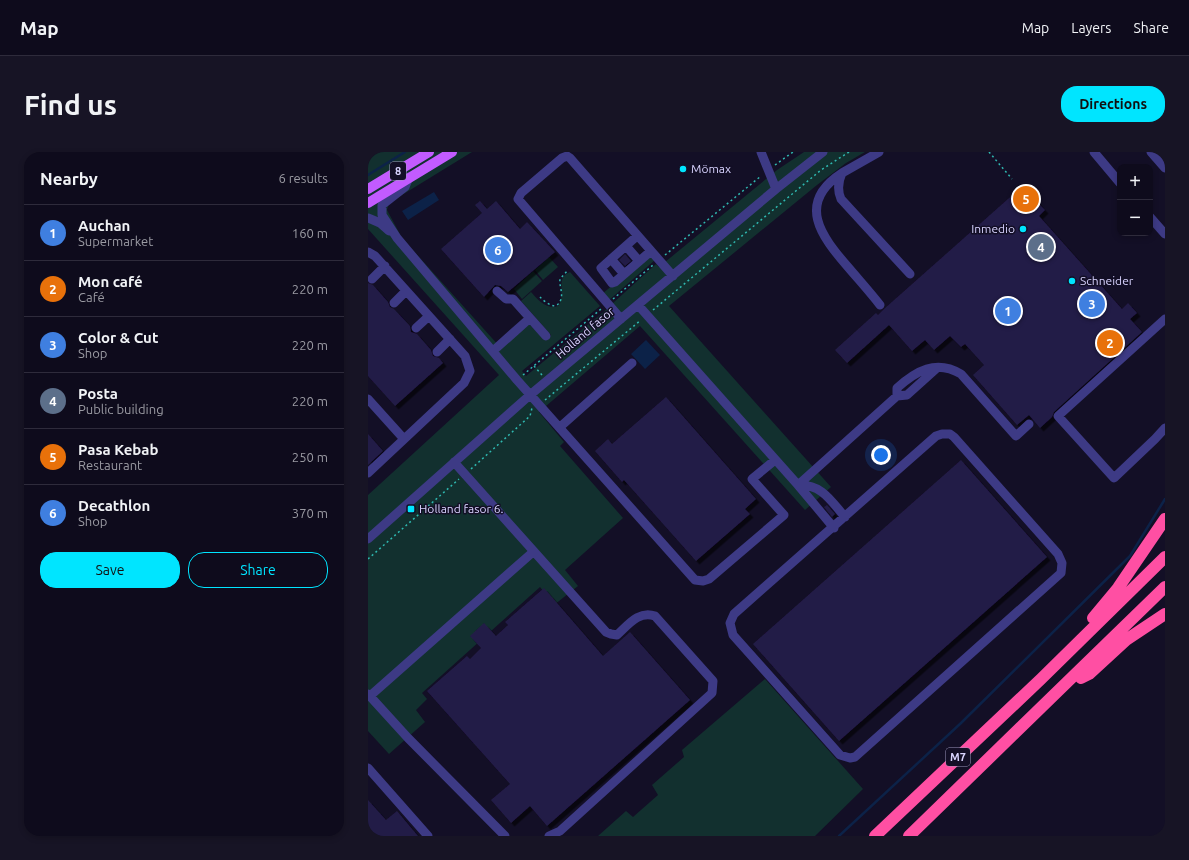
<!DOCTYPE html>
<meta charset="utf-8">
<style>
body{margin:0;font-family:Ubuntu,sans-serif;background:#171425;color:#f1f3f6}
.controls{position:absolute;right:12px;top:12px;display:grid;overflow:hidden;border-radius:8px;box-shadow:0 2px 6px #0003}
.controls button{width:36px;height:36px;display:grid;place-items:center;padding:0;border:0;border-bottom:1px solid #2e2b3b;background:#0e0b1c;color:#f1f3f6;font:20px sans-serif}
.you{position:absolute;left:513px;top:303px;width:14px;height:14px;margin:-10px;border:3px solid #fff;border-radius:50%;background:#1a73e8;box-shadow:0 0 0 6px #1a73e833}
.badge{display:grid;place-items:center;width:26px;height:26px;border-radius:50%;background:#00e5ff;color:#fff;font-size:13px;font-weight:700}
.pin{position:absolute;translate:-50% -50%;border:2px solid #fff;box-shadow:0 1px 4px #0006}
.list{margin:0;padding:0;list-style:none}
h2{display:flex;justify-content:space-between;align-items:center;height:52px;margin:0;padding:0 16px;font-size:17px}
h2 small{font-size:13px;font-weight:400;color:#9b9ba3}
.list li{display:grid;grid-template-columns:26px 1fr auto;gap:12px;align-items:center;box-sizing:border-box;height:56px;padding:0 16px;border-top:1px solid #2e2b3b}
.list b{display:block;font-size:15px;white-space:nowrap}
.list p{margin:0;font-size:13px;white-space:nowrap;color:#9b9ba3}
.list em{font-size:13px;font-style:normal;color:#9b9ba3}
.actions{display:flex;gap:8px;padding:12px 16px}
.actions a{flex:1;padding:9px 0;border:1px solid #00e5ff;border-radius:16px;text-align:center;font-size:14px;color:#00e5ff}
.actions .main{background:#00e5ff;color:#111}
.map{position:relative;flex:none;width:797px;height:684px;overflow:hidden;border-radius:16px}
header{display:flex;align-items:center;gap:24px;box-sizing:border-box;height:56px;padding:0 20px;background:#0e0b1c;border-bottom:1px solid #2e2b3b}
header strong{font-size:19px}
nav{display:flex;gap:22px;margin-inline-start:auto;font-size:14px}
.intro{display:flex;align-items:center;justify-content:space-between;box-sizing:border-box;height:96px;padding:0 24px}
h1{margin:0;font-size:28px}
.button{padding:10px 18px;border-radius:16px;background:#00e5ff;color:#111;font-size:14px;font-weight:700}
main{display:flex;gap:24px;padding:0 24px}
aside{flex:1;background:#0e0b1c;border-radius:16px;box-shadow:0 2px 6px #0003}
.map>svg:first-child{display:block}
</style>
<header>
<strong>Map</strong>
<nav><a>Map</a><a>Layers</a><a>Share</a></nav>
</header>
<div class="intro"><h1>Find us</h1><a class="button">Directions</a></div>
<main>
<aside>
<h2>Nearby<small>6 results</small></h2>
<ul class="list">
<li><span class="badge" style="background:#3f7fe0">1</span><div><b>Auchan</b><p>Supermarket</p></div><em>160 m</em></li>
<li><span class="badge" style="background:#e8710a">2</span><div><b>Mon café</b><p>Café</p></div><em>220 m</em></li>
<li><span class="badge" style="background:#3f7fe0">3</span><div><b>Color &amp; Cut</b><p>Shop</p></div><em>220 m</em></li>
<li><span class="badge" style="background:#5c6f8a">4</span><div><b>Posta</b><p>Public building</p></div><em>220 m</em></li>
<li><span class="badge" style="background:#e8710a">5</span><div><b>Pasa Kebab</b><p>Restaurant</p></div><em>250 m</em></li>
<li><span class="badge" style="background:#3f7fe0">6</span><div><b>Decathlon</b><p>Shop</p></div><em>370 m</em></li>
</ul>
<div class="actions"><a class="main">Save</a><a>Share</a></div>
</aside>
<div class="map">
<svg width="797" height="684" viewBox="0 0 797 684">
<defs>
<filter id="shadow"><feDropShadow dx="3.5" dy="3.5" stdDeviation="0" flood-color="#0009"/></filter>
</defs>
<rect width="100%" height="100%" fill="#130f26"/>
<!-- green -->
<path fill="#12302f" d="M0 0H104L21 51 19 58 34 86 132 195 161 172 177 188 183 183 153 149 163 140C170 148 179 158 190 154 199 143 186 126 202 120L232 154 154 219 158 224 245 152V151L288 112 291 115 409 18 436 0H497L478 11 449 33 301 154 463 335 437 358 272 174 171 260 196 290 192 294 255 366 197 418 210 434 186 453 172 435 54 541 59 547 48 558 57 570 21 602 0 579V343L131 223 0 77Z
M282 102 287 108 240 149 234 142Z
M181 105 190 115 175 128 167 118Z
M165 119 174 129 154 147 146 137Z
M397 527 495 637 447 684H230L258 659 265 665 290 643 284 633 316 605 314 598Z"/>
<!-- water -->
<path fill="#0c2248" d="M66 40 71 48 40 68 34 59Z
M278 188 292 203 277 217 263 202Z"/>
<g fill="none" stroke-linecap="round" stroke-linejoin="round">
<!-- stream -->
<path stroke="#0c2248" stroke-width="2.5" d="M0 23 37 0
M471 684 592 572 762 404 797 347"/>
</g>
<!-- building -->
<path fill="#241b47" filter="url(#shadow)" d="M649 39 654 46 657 43 666 53 669 49 673 54 677 58 671 64 754 157 760 151 769 161 762 167 774 180 686 260 684 265 672 276 661 263 649 273 605 223 616 213 597 192 593 195 582 184 566 198 557 188 544 199 521 173 479 211 467 198 508 161 510 163 516 157Z
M112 49 119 57 128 49 152 77 159 70 187 100 140 140 133 134 127 133 116 145 73 97 114 61 107 53Z
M257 102 263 109 257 114 251 108Z
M0 131 5 133 20 150 22 155 26 157 42 174 43 180 49 182 63 198 65 204 71 206 75 211 27 254 0 224Z
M298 245 388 347 377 357 382 362 328 409 256 328 254 330 227 299 240 287 244 292Z
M0 282 15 299 0 313Z
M593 308 679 405 471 589 385 492Z
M459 353 467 362 464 365 456 355Z
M176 436 235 504 262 480 322 548 179 674 162 654 143 671 123 648 142 632 59 539 99 504 102 507 113 496 102 484 116 471 128 484 140 473 137 470Z
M0 648 18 668 29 659 50 684H0Z"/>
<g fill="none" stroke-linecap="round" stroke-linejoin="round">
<!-- path -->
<path stroke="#2fb8b0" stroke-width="1.5" stroke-dasharray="2 3" stroke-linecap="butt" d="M621 0 644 27
M407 13 425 0
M297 103 393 24
M172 145C178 151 189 160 193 147 195 141 191 133 192 127L200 118
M245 147 285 113
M285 158 453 18 481 0
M166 214 174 223
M155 223 233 157
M177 248 273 168
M103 317 162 264 164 256
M0 407 91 327"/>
<!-- minor -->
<path stroke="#3d3a85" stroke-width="9" d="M393 0 408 37
M511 0 474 21C470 30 469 38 473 47L542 122
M726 0 752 31
M783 0 797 16
M474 21C428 51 453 84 480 115 491 128 502 140 512 153
M41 25 37 35 14 53V63L29 86 149 228 327 428 335 429 341 427 416 363 384 327 407 308
M782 65 797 82
M0 66 12 71 21 79
M269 84 233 116 244 131 247 130 283 99
M258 94 271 109
M0 100 7 104 97 204 102 219 96 231 0 321
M243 107 256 122
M4 127 17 114
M129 139 138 147H145L178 184
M26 151 38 139
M270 153 430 333 529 244 539 243 569 216
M253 167 150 47 153 41 194 6 199 4 202 6 305 124
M797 167 690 264 746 326 787 287 797 276
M48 176 61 164
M125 199 162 166
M69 200 82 187
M529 244V236C548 219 568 207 593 222L648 284 661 272
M0 247 36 287
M192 275 264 211
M574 282H582L586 285 690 402 694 411 693 421 487 605 482 606 472 603 365 483 362 471 366 462 568 284Z
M86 310 238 480 243 482 249 483C260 473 271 458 287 464L345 529 344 541 192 679 181 684
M430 333C454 332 463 349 477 365
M430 333 466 376
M0 387 162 243 408 37 455 0
M0 542 40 586 137 684
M2 544 165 400
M0 616 60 684"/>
<!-- major -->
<path stroke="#c25bff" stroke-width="10" d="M0 37 61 0
M0 51 84 0"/>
<!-- highway -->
<path stroke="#ff4fa3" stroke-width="12" d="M725 466 750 436 797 367
M713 526 721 522 758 488 797 462
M507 684 673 527 797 405
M541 684 797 435"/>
</g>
<!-- markers -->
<g fill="#00e5ff" stroke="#130f26" stroke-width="1.5">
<circle cx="315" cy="17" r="4"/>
<circle cx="655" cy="77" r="4"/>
<circle cx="704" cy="129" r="4"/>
<rect x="39" y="353" width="8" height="8" rx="2"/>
</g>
<g text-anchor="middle" stroke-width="3" stroke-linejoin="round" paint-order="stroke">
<!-- shield labels -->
<g fill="#130f26" stroke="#9e99be" stroke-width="1">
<rect x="22" y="10" width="16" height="18" rx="3"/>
<rect x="578" y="596" width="24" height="18" rx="3"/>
</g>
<g font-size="11" font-weight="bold" fill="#d9d4ff">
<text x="30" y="23">8</text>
<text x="590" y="609">M7</text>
</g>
<!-- poi labels -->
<g font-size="12" fill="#d9d4ff" stroke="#130f26" text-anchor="start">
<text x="323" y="21">Mömax</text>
<text x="647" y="81" text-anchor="end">Inmedio</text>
<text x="712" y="133">Schneider</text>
<text x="51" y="361">Holland fasor 6.</text>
</g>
<!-- street labels -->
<g font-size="12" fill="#d9d4ff" stroke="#130f26">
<text transform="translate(217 181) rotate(-40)" y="4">Holland fasor</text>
</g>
</g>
</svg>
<div class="controls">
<button>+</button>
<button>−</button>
</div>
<div class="you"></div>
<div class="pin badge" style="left:640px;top:159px;background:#3f7fe0">1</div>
<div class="pin badge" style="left:742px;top:191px;background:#e8710a">2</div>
<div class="pin badge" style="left:724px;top:152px;background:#3f7fe0">3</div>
<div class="pin badge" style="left:673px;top:95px;background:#5c6f8a">4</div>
<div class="pin badge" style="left:658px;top:47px;background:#e8710a">5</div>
<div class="pin badge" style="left:130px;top:98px;background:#3f7fe0">6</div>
</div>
</main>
